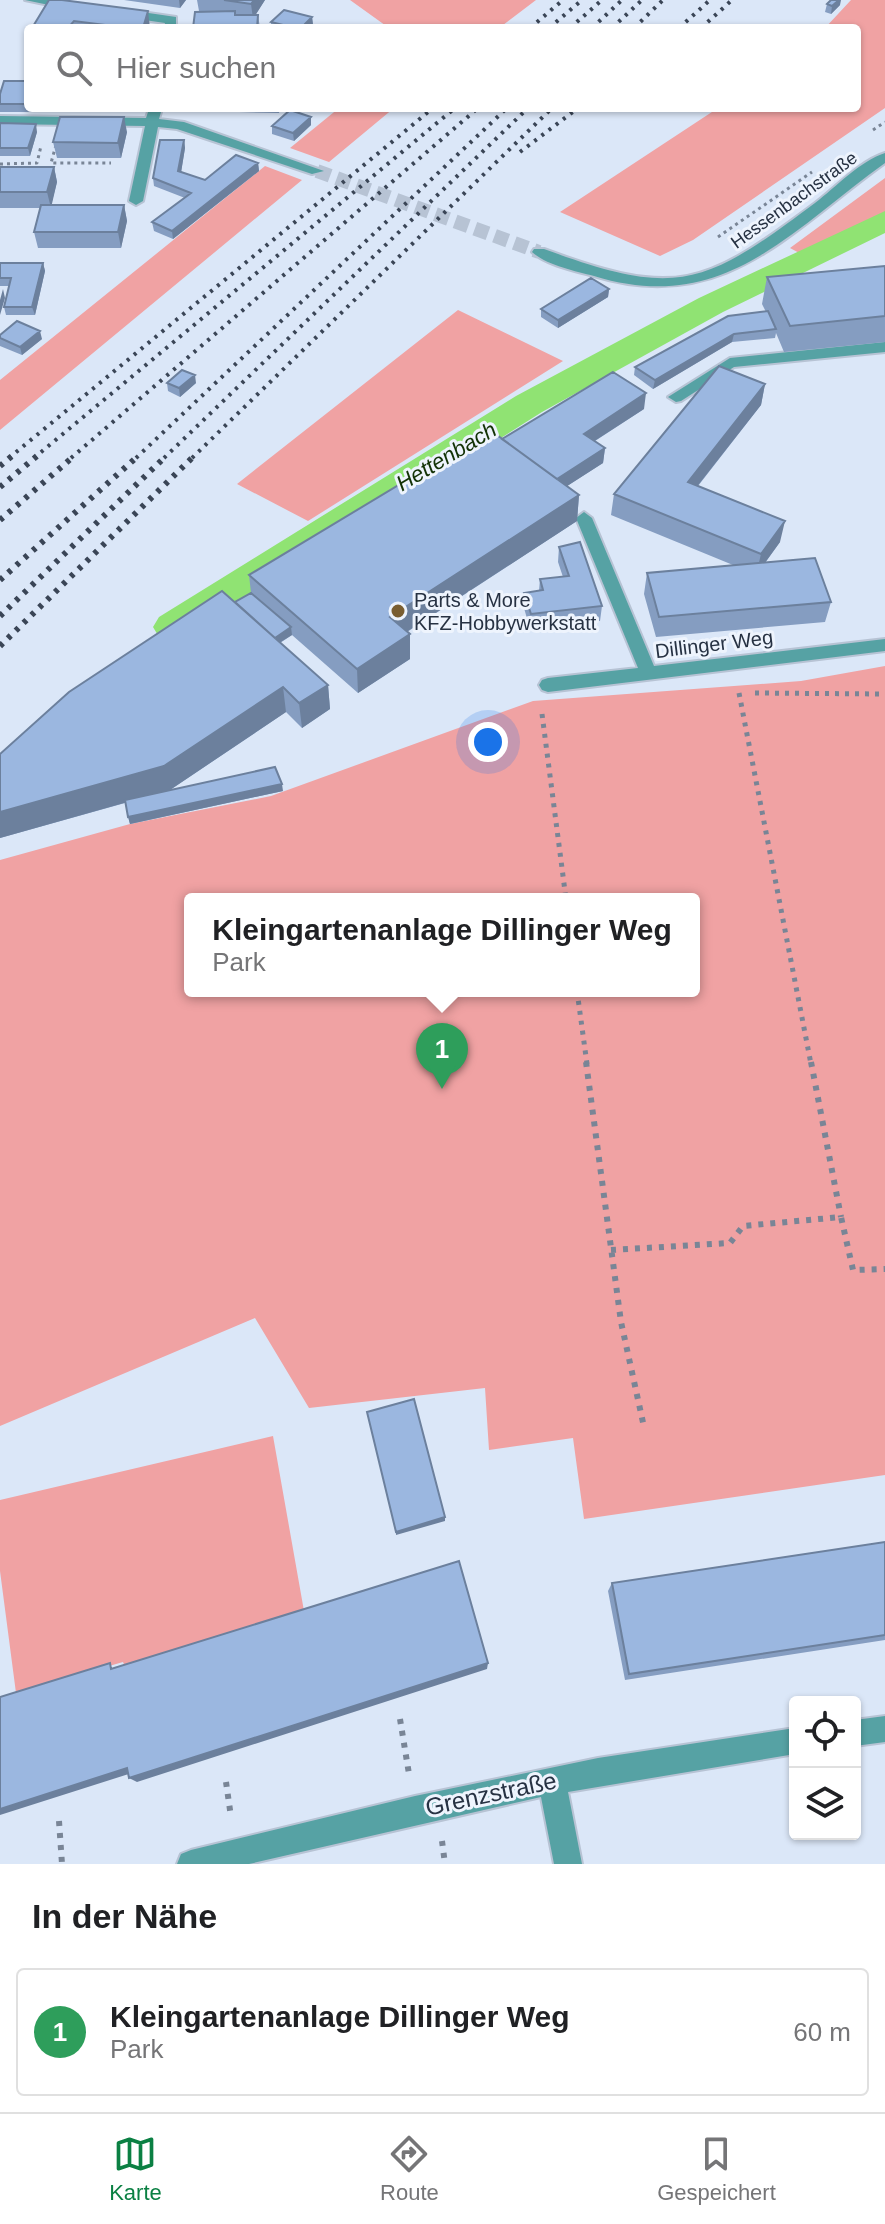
<!DOCTYPE html>
<html lang="de">
<meta charset="utf-8">
<style>
body{margin:0;font-family:Helvetica,sans-serif;background:#f2f2f2;color:#202124}
.controls{position:absolute;right:24px;bottom:24px;display:grid;overflow:hidden;border-radius:8px;box-shadow:0 2px 6px #0004}
.controls button{width:72px;height:72px;display:grid;place-items:center;padding:0;border:0;border-bottom:2px solid #e0e0e0;background:#fff;color:#202124;font:40px sans-serif}
.you{position:absolute;left:488px;top:742px;width:28px;height:28px;margin:-20px;border:6px solid #fff;border-radius:50%;background:#1a73e8;box-shadow:0 0 0 12px #1a73e833}
.badge{display:grid;place-items:center;width:52px;height:52px;border-radius:50%;background:#0b8043;color:#fff;font-size:26px;font-weight:700}
.pin{position:absolute;translate:-50% -66px;filter:drop-shadow(0 2px 4px #0008)}
.pin::after{content:'';position:absolute;top:42px;width:28px;height:24px;background:inherit;clip-path:polygon(0 0,100% 0,50% 100%)}
.popup{position:absolute;left:184px;top:893px;width:516px;height:104px;box-sizing:border-box;display:grid;place-content:center;border-radius:8px;background:#fff;filter:drop-shadow(0 2px 6px #0005);font-size:26px;white-space:nowrap;color:#757577}
.popup b{font-size:30px;color:#202124}
.popup::after{content:'';position:absolute;left:50%;top:100%;margin-left:-16px;border:16px solid transparent;border-top-color:#fff}
.list{margin:0;padding:0;list-style:none}
h2{display:flex;justify-content:space-between;align-items:center;height:104px;margin:0;padding:0 32px;font-size:34px}
h2 small{font-size:26px;font-weight:400;color:#757577}
.list li{display:grid;grid-template-columns:52px 1fr auto;gap:24px;align-items:center;box-sizing:border-box;height:128px;margin:0 16px 16px;padding:0 16px;border:2px solid #e0e0e0;border-radius:8px}
.list b{display:block;font-size:30px;white-space:nowrap}
.list p{margin:0;font-size:26px;white-space:nowrap;color:#757577}
.list em{font-size:26px;font-style:normal;color:#757577}
.icon{flex:none;width:44px;height:44px;fill:none;stroke:currentColor;stroke-width:2;stroke-linecap:round;stroke-linejoin:round}
.map{position:relative;flex:none;width:885px;height:1864px;overflow:hidden}
.search{position:absolute;background:#fff;box-shadow:0 2px 6px #0004;left:24px;right:24px;top:24px;height:88px;display:flex;align-items:center;gap:20px;box-sizing:border-box;padding:0 28px;border-radius:8px;color:#757577;font-size:30px}
.sheet{height:248px;background:#fff}
nav{display:flex;justify-content:space-around;align-items:center;box-sizing:border-box;height:112px;border-top:2px solid #e0e0e0;background:#fff;font-size:22px;color:#757577}
nav a{display:grid;justify-items:center;gap:4px}
nav .on{color:#0b8043}
.map>svg:first-child{display:block}
</style>
<div class="map">
<svg width="885" height="1864" viewBox="0 0 885 1864">
<rect width="100%" height="100%" fill="#dbe7f8"/>
<!-- green -->
<path fill="#f0a2a3" fill-rule="evenodd" d="M350 0H536L499 28H389Z
M851 0H885V108L693 240 660 256 560 212 718 108H857V28H825Z
M339 108H394L329 162 290 148Z
M265 166 302 180 0 430V380Z
M885 178V215L803 255 790 248Z
M458 310 563 361 308 521 237 484Z
M885 666V1475L584 1519 573 1438 489 1450 485 1388 309 1408 255 1318 0 1426V860L130 824 271 796 533 701 801 681ZM190 899H694V991H190Z
M273 1436 304 1611 125 1667 123 1662 16 1693 0 1571V1500Z"/>
<g fill="none" stroke-linecap="round" stroke-linejoin="round">
<!-- canal -->
<path fill="#90e373" fill-rule="evenodd" d="M885 211V233L723 312 542 412 187 637 173 642 159 637 153 627 159 617 516 396 699 298Z"/>
<!-- minor-tunnel -->
<path stroke="#b7c3d4" stroke-width="14" stroke-dasharray="14 7" stroke-linecap="butt" d="M317 171 539 252"/>
<defs>
<path id="minor" d="M25 0H56L79 6 73 10Z
M121 9 176 17V28H164L165 23 117 16V10Z
M154 108 161 112 159 119 184 122 324 171 312 174 177 129 158 127 143 201 136 205 129 201 145 126 0 124V116L146 118 149 109Z
M885 153V163C789 232 723 316 594 276 575 271 546 265 532 252L534 249H544C677 298 703 287 815 203 836 187 860 161 885 153Z
M885 342V352L734 367 681 401 676 402 668 397 730 358Z
M584 512 592 518 654 666 885 639V651L548 692 542 690 539 685 542 680 548 678 638 668 576 518Z
M885 1716V1742L855 1746V1720Z
M795 1728V1754L568 1792 582 1864H554L541 1797 249 1864H177L181 1854 191 1850 415 1796 598 1758Z"/>
</defs>
<!-- minor casing -->
<use href="#minor" stroke="#b7c3d4" stroke-width="4"/>
<!-- path-far2 -->
<path stroke="#798596" stroke-width="3" stroke-dasharray="3 4" stroke-linecap="butt" d="M873 130 885 122
M56 145 51 163H111
M0 164 37 163 41 146
M718 237 812 172"/>
<!-- path-far1 -->
<path stroke="#798596" stroke-width="5" stroke-dasharray="4 6" stroke-linecap="butt" d="M739 693 811 1064
M755 693 885 694
M542 714 566 899
M577 991 587 1064"/>
<!-- path -->
<path stroke="#798596" stroke-width="6" stroke-dasharray="5 7" stroke-linecap="butt" d="M586 1062 621 1322 644 1427
M811 1062 841 1217
M611 1250 730 1243 743 1226 841 1217 853 1270 885 1269
M400 1719 409 1774
M226 1782 231 1817
M59 1821 62 1864
M442 1841 445 1864"/>
<!-- minor -->
<use href="#minor" fill="#56a2a4" fill-rule="evenodd"/>
<!-- rail-far1 -->
<path stroke="#3a4556" stroke-width="4" stroke-dasharray="3 6" stroke-linecap="butt" d="M530 28 563 0
M549 28 582 0
M570 28 602 0
M592 28 622 0
M612 28 642 0
M634 28 663 0
M679 28 710 0
M701 28 732 0
M520 152 578 108
M9 458 433 108
M34 458 455 108
M71 458 478 108
M136 458 507 108
M164 458 528 108
M192 458 552 108"/>
<!-- rail -->
<path stroke="#3a4556" stroke-width="6" stroke-dasharray="4 7" stroke-linecap="butt" d="M0 466 12 456
M0 487 37 456
M0 520 74 456
M0 580 138 456
M0 616 166 456
M0 646 194 456"/>
</g>
<!-- wall -->
<path fill="#859dc1" d="M49 0 150 26V28H32Z
M124 0H186L180 8Z
M197 0H265L255 15H258L260 28H193L199 11Z
M827 4 840 5 831 14 825 12Z
M312 17 313 25 310 28H271V22Z
M28 81V108H76L75 112H0V94Z
M86 108H133L132 112H87Z
M238 108H280L279 113 239 112Z
M0 123 37 132 30 156H0Z
M311 125 294 141 272 134V126Z
M127 132 121 158H57L53 142Z
M184 140 185 148 181 172 205 180 258 163 259 171 173 239 154 231 152 222 185 198 154 186 153 178Z
M0 167H54L57 182 51 205H124L127 221 121 248H38L34 232 40 208H0Z
M0 263H43L45 271 35 315H6L4 307 9 286H0Z
M885 266V342L784 352 776 333 775 338 732 342 653 389 634 375 635 367 766 312 762 304 767 277Z
M609 289 608 297 558 328 541 317V309Z
M0 335 42 339 22 355 0 346Z
M167 383H196L180 397 168 391Z
M765 384 761 405 698 486 780 542 765 563 831 602 825 622 656 637 644 594 647 573 733 565 611 515 614 494Z
M644 409 595 441 605 448 603 463 567 486 579 495 577 521 407 632 410 659 358 693 292 635 280 643 328 685 330 709 302 728 286 712 170 790 283 791 130 824 125 803 0 838V754L251 593 249 575 502 439Z
M559 547 602 606 600 621 530 629 524 608V593L539 591 540 579 563 577 558 562Z
M885 1542V1640L625 1680 608 1591 612 1583Z"/>
<!-- shaded-wall -->
<path fill="#6c809d" d="M179 0H186L180 8Z
M254 0H265L253 19 251 4Z
M839 0H841L840 5 831 14 832 6Z
M148 11 150 28H143Z
M312 17 313 25 310 28H301Z
M124 117 127 132 121 158 118 143Z
M311 117V125L294 141 293 133Z
M36 124 37 132 30 156 28 148Z
M184 140 185 148 180 179 178 171Z
M258 163 259 171 173 239 172 231Z
M54 167 57 182 51 208 47 192Z
M124 205 127 221 121 248 118 232Z
M43 263 45 271 35 315 32 307Z
M3 289 5 298 0 315V300Z
M609 289 608 297 558 328V320Z
M40 331 42 339 22 355 20 347Z
M734 334 732 342 653 389 655 380Z
M195 375 196 383 180 397 179 388Z
M765 384 761 405 684 503 688 482Z
M646 393 644 409 582 449 584 434Z
M605 448 603 463 547 499 548 484Z
M579 495 577 521 391 642 390 617Z
M785 521 780 542 756 575 761 554Z
M291 627 292 635 266 651 265 644Z
M410 634V659L358 693 357 669Z
M328 685 330 709 302 728 299 703Z
M283 687 286 712 170 790 0 838V812Z
M282 784 283 791 130 824 128 817Z
M445 1517V1521L396 1535V1532Z
M488 1663 487 1669 137 1782 129 1778Z
M127 1768 135 1772 0 1815V1809Z"/>
<!-- building -->
<path fill="#9bb7e0" stroke="#6c809d" stroke-width="2" d="M49 0H62L148 11 143 28H129L74 21 68 28H32Z
M224 0H254L251 4Z
M831 0H839L832 6 827 4Z
M284 10 312 17 301 28H295L271 22Z
M235 11V15H258L257 28H193L195 12Z
M4 81H28V104H0V94Z
M290 110 311 117 293 133 272 126Z
M60 117H124L118 143 53 142Z
M0 123 36 124 28 148H0Z
M160 140H184L178 171 205 180 236 155 258 163 172 231 152 222 191 193 153 178Z
M0 167H54L47 192H0Z
M41 205H124L118 232H34Z
M0 263H43L32 307H4L11 278H0Z
M885 266V316L790 326 767 277Z
M591 278 609 289 558 320 541 309Z
M768 311 776 329 734 334 655 380 635 367 728 316Z
M17 321 40 331 20 347 0 338V335Z
M719 366 765 384 688 482 785 521 761 554 614 494Z
M182 370 195 375 179 388 167 383Z
M613 372 646 393 584 434 605 448 557 479 502 439Z
M490 430 579 495 390 617 410 634 357 669 249 575Z
M580 542 602 606 531 614 524 593 543 590 540 579 569 576 559 547Z
M815 558 831 602 659 617 647 573Z
M222 591 328 685 299 703 283 687 164 766 0 812V754L69 692Z
M251 593 291 627 275 638 235 602Z
M275 767 282 784 128 817 125 800Z
M414 1399 445 1517 396 1532 367 1412Z
M885 1542V1635L629 1674 612 1583Z
M459 1561 488 1663 129 1778 127 1768 0 1809V1697L110 1663 111 1669Z"/>
<!-- markers -->
<circle fill="#7a5e31" stroke="#eef4fd" stroke-width="3" cx="398" cy="611" r="8"/>
<g text-anchor="middle" stroke-width="6" stroke-linejoin="round" paint-order="stroke">
<!-- far-street labels -->
<g font-size="18" fill="#273243" stroke="#eef4fd">
<text transform="translate(794 200) rotate(-36)" y="6">Hessenbachstraße</text>
</g>
<!-- poi labels -->
<g font-size="20" fill="#273243" stroke="#eef4fd" text-anchor="start">
<text x="414" y="607">Parts &amp; More<tspan x="414" dy="23">KFZ-Hobbywerkstatt</tspan></text>
</g>
<!-- street labels -->
<g font-size="20" fill="#273243" stroke="#eef4fd">
<text transform="translate(714 644) rotate(-7)" y="7">Dillinger Weg</text>
</g>
<!-- water labels -->
<g font-size="22" font-style="italic" fill="#133306" stroke="#eef4fd">
<text transform="translate(446 456) rotate(-31)" y="8">Hettenbach</text>
</g>
<!-- near-street labels -->
<g font-size="24" fill="#273243" stroke="#eef4fd">
<text transform="translate(491 1794) rotate(-12)" y="8">Grenzstraße</text>
</g>
</g>
</svg>
<div class="controls">
<button><svg class="icon" aria-label="locate" viewBox="0 0 24 24"><circle cx="12" cy="12" r="6"/><path d="M12 2v4M12 18v4M2 12h4M18 12h4"/></svg></button>
<button><svg class="icon" aria-label="layers" viewBox="0 0 24 24"><path d="M12 4l9 5-9 5-9-5zM3 14l9 5 9-5"/></svg></button>
</div>
<div class="you"></div>
<div class="pin badge" style="left:442px;top:1089px;background:#2e9e5b">1</div>
<div class="popup"><b>Kleingartenanlage Dillinger Weg</b>Park</div>
<div class="search"><svg class="icon" aria-label="search" viewBox="0 0 24 24"><circle cx="10" cy="10" r="6"/><path d="M15 15l6 6"/></svg>Hier suchen</div>
</div>
<section class="sheet">
<h2>In der Nähe<small></small></h2>
<ul class="list">
<li><span class="badge" style="background:#2e9e5b">1</span><div><b>Kleingartenanlage Dillinger Weg</b><p>Park</p></div><em>60 m</em></li>
</ul>
</section>
<nav>
<a class="on"><svg class="icon" aria-label="map" viewBox="0 0 24 24"><path d="M3 6l6-2 6 2 6-2v14l-6 2-6-2-6 2zM9 4v14M15 6v14"/></svg>Karte</a>
<a><svg class="icon" aria-label="directions" viewBox="0 0 24 24"><path d="M12 3l9 9-9 9-9-9zM9 14v-3h6M13 9l2 2-2 2"/></svg>Route</a>
<a><svg class="icon" aria-label="saved" viewBox="0 0 24 24"><path d="M7 4h10v16l-5-4-5 4z"/></svg>Gespeichert</a>
</nav>
